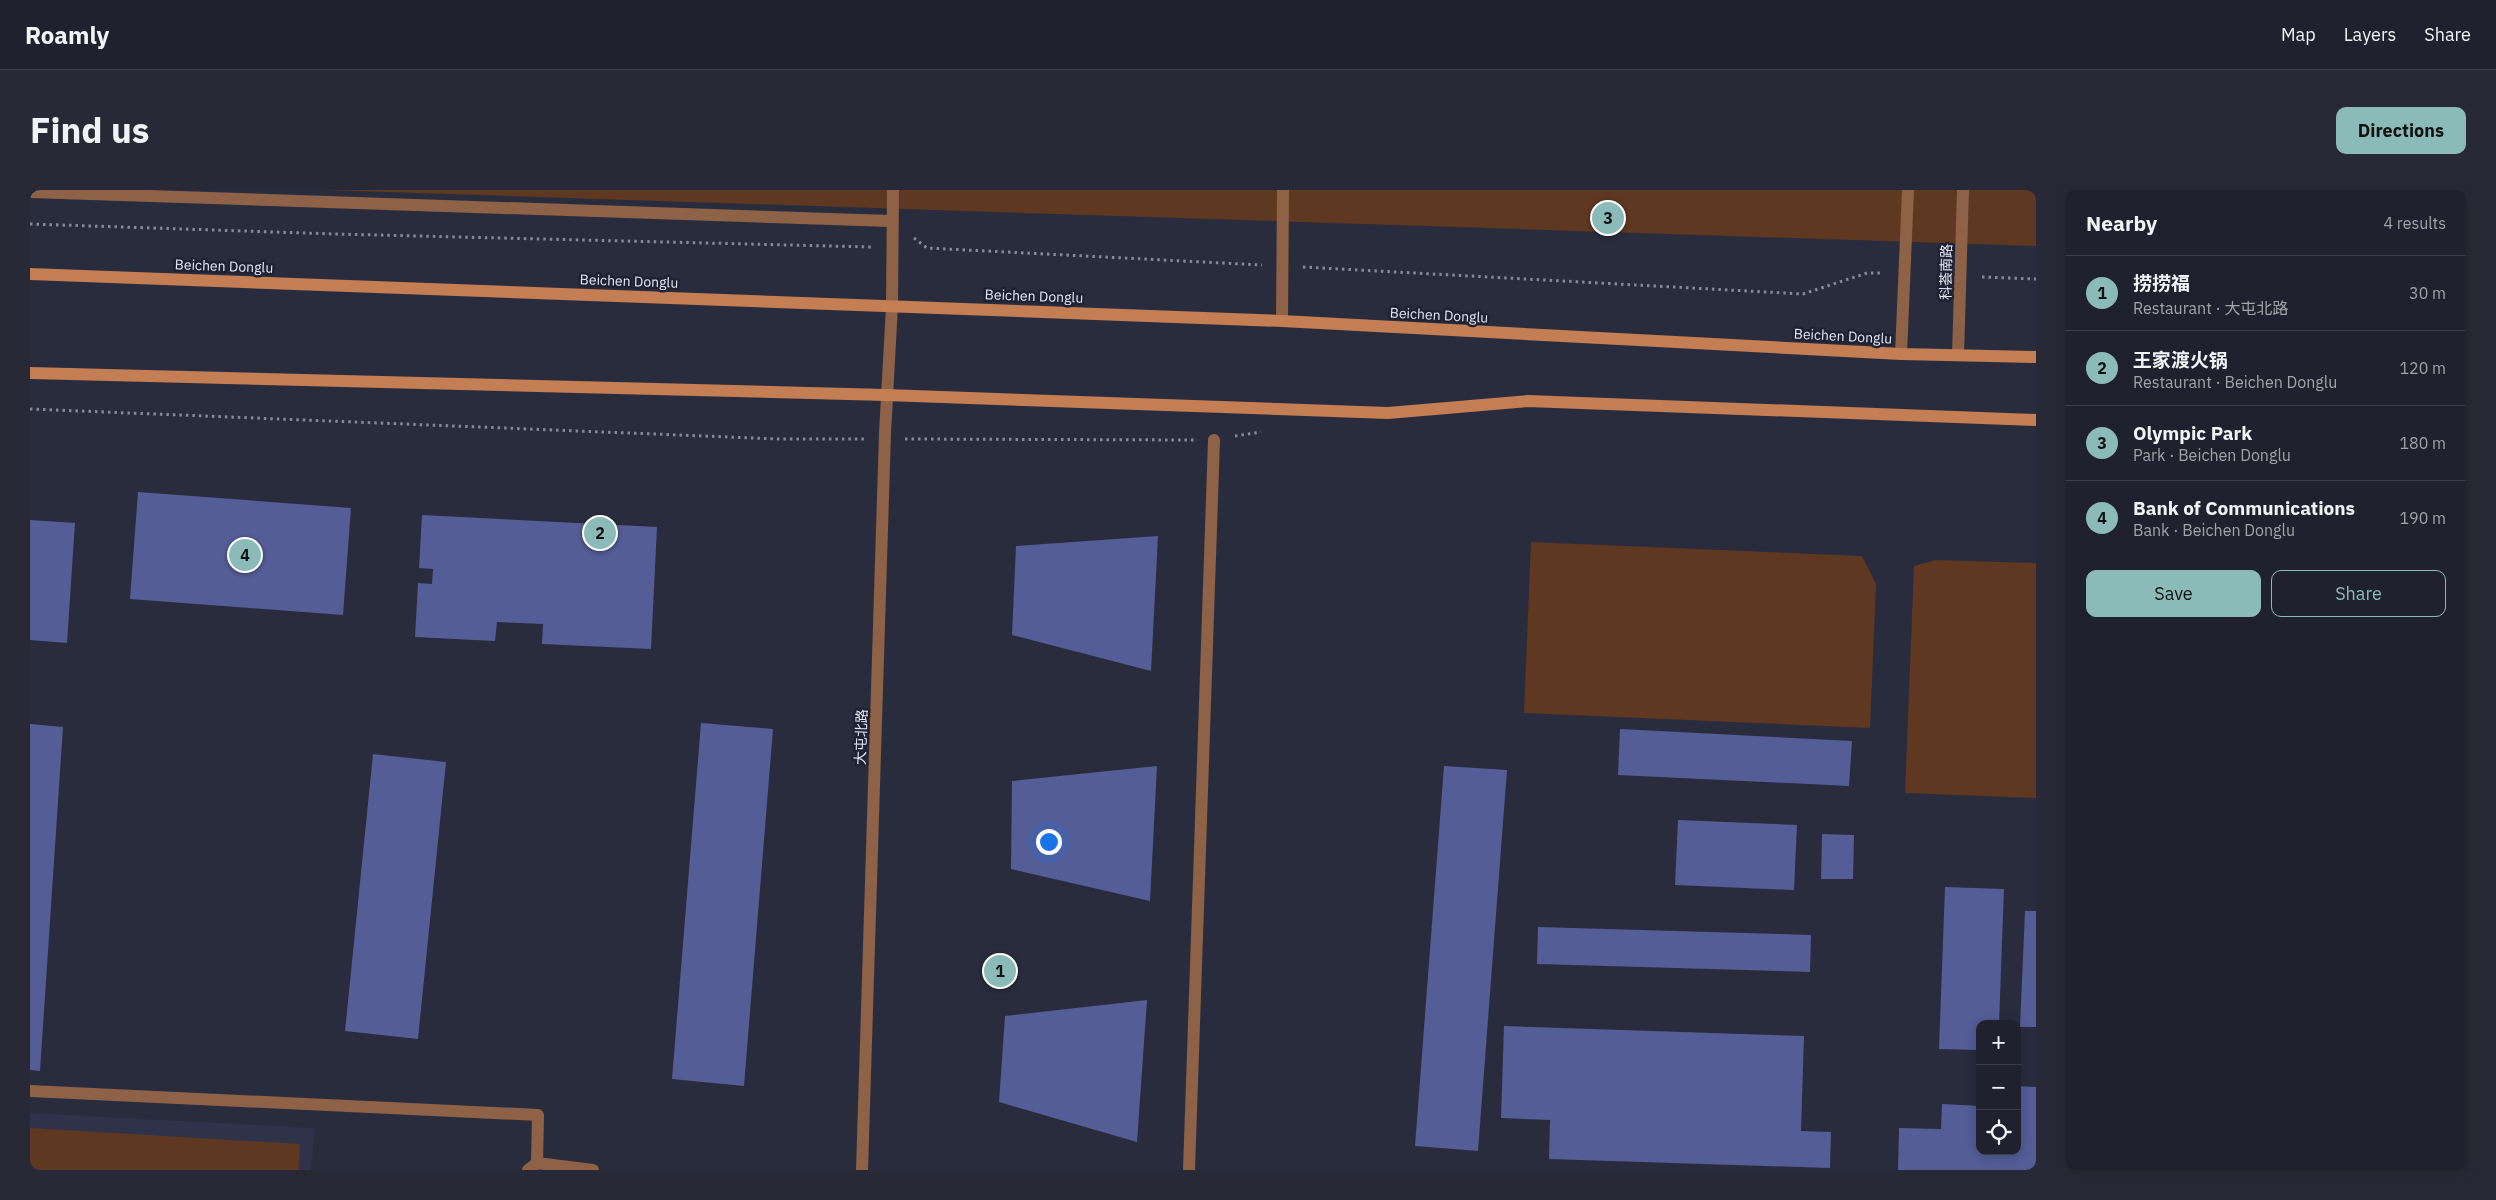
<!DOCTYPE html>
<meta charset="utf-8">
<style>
body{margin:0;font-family:"IBM Plex Sans","Noto Sans SC",sans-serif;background:#272936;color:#f1f3f6}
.controls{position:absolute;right:15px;bottom:15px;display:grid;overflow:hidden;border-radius:10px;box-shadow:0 2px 12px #0003}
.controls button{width:45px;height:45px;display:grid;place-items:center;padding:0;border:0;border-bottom:1px solid #3c3e4a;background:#1f212e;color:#f1f3f6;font:25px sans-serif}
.you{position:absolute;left:1018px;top:651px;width:18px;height:18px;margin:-12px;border:4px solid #fff;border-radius:50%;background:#1a73e8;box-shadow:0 0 0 8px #1a73e833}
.badge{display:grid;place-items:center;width:32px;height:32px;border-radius:50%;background:#8bbbb9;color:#111;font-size:16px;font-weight:700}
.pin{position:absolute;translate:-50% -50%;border:2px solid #fff;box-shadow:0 1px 5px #0006}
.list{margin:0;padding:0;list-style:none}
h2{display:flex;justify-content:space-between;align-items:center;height:65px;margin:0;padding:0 20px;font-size:21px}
h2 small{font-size:16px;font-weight:400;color:#a1a3aa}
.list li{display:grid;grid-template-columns:32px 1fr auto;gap:15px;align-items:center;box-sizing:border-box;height:75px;padding:0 20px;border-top:1px solid #3c3e4a}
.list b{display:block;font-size:19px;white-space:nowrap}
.list p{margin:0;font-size:16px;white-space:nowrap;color:#a1a3aa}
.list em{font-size:16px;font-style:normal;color:#a1a3aa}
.actions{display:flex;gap:10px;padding:15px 20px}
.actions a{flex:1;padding:11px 0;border:1px solid #8bbbb9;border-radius:10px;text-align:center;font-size:18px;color:#8bbbb9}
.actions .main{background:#8bbbb9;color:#111}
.icon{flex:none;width:28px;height:28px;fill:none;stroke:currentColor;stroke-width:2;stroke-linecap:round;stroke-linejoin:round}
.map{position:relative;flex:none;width:2006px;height:980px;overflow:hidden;border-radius:10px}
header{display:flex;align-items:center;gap:30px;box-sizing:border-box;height:70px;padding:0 25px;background:#1f212e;border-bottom:1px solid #3c3e4a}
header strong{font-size:24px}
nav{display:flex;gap:28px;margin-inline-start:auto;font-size:18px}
.intro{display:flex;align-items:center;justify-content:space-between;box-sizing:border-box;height:120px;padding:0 30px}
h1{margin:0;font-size:35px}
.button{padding:12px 22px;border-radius:10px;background:#8bbbb9;color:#111;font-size:18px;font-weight:700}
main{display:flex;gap:30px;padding:0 30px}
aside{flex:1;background:#1f212e;border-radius:10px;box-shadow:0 2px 12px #0003}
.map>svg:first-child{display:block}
</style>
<header>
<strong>Roamly</strong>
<nav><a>Map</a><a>Layers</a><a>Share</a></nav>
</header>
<div class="intro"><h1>Find us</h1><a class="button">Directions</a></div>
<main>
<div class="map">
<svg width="2006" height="980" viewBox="0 0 2006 980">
<rect width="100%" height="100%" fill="#292c3d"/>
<!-- built -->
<path fill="#2f334a" d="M0 923 285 938 281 980H0Z"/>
<!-- green -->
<path fill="#5e3821" d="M294 0H2006V56Z
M1501 352 1832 366 1846 394 1840 538 1494 523Z
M1906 370 2006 373V608L1875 603 1884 376Z
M0 938 270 954 269 980H0Z"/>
<!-- building -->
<path fill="#545d96" d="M108 302 321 318 313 425 100 409Z
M392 325 627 337 621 459 512 454 513 434 467 432 465 451 385 447 388 393 402 394 403 379 389 378Z
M0 330 45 333 37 453 0 450Z
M1128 346 1121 481 982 445 986 356Z
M671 533 743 539 714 896 642 889Z
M0 534 33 537 10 881 0 880Z
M1590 539 1822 551 1819 596 1588 585Z
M343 564 416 572 388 849 315 841Z
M1127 576 1120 711 981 679 982 591Z
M1414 576 1477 580 1448 961 1385 956Z
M1648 630 1767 635 1764 700 1645 695Z
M1792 644 1824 645 1823 689H1791Z
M1915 697 1974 699 1969 834H1950V860L1909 859Z
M1995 721H2006V837H1990Z
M1508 737 1781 745 1780 782 1507 774Z
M1117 810 1107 952 969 912 975 826Z
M1474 836 1774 846 1771 941 1801 942 1800 978 1519 969 1520 930 1471 928Z
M1987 896 2006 897V980H1868L1869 938 1911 939 1912 914 1950 916V961H1987Z"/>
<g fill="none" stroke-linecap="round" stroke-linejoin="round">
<!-- path -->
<path stroke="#868998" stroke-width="3" stroke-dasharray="2.5 4" stroke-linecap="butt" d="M0 34 305 44 841 57
M884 48 897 58 1232 75
M1273 77 1773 104 1837 83H1853
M1952 87 2006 89
M0 219 748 249H834
M1205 246 1231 242
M875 249 1164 250"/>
<!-- service -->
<path stroke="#8d6247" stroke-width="12" d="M1252 131 1253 0
M0 901 508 925 507 973
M1159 980 1184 250"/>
<!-- minor -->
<path stroke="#8d6247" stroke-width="12" d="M0 2 861 31
M498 980 507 973 563 980"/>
<!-- tertiary -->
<path stroke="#8d6247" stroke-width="12" d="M1871 164 1878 0
M1928 165 1933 0
M832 980 855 243 862 116 863 0"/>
<!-- secondary -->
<path stroke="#c37e53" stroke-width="12" d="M0 84 1252 131 1871 164 2006 167
M0 183 856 205 1358 223 1498 211 2006 230"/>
</g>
<g text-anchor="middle" stroke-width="5" stroke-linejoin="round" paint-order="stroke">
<!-- street labels -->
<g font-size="14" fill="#e5e7f3" stroke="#1f2233">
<text transform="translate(194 76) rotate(2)" y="5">Beichen Donglu</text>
<text transform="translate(1916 82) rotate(-89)" y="5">科荟南路</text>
<text transform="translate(599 91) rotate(2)" y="5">Beichen Donglu</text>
<text transform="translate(1004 106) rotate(2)" y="5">Beichen Donglu</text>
<text transform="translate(1409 125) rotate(3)" y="5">Beichen Donglu</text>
<text transform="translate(1813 146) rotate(3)" y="5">Beichen Donglu</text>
<text transform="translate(831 547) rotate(-88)" y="5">大屯北路</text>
</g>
</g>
</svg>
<div class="controls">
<button>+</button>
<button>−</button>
<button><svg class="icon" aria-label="locate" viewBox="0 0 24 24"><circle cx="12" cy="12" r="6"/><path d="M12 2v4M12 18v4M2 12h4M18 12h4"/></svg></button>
</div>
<div class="you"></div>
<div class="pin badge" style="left:970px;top:781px">1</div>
<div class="pin badge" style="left:570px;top:343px">2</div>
<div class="pin badge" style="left:1578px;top:28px">3</div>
<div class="pin badge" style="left:215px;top:365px">4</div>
</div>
<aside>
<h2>Nearby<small>4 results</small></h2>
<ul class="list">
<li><span class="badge">1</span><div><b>捞捞福</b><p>Restaurant · 大屯北路</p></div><em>30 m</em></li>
<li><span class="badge">2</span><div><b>王家渡火锅</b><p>Restaurant · Beichen Donglu</p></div><em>120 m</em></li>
<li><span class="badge">3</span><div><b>Olympic Park</b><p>Park · Beichen Donglu</p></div><em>180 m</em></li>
<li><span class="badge">4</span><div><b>Bank of Communications</b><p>Bank · Beichen Donglu</p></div><em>190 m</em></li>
</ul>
<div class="actions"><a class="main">Save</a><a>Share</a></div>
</aside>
</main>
